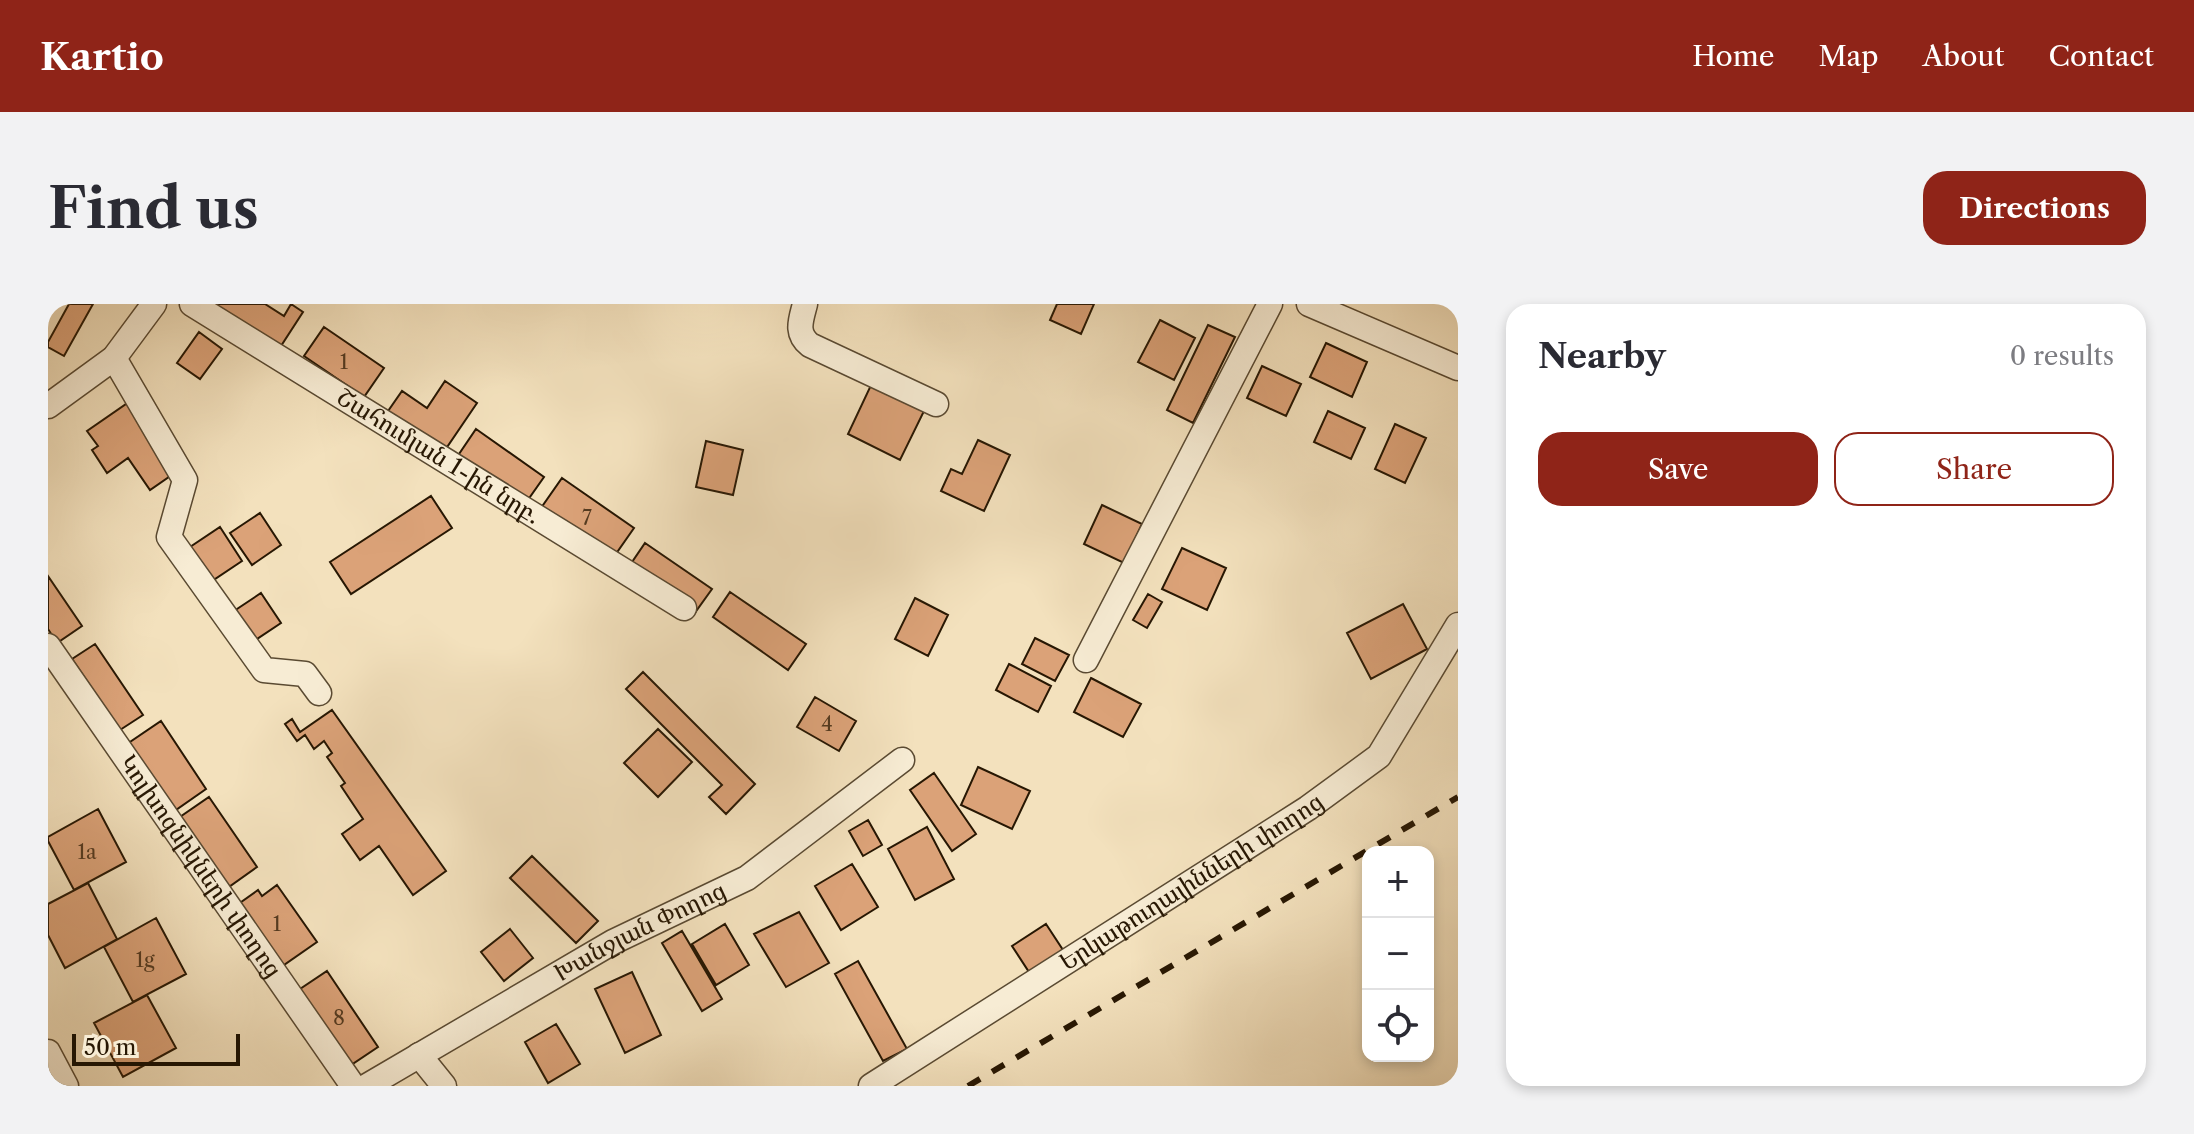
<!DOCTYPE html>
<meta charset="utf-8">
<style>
body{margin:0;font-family:"Libre Caslon Text","Noto Serif Armenian",serif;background:#f2f2f3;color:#2b2b33}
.controls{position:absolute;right:24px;bottom:24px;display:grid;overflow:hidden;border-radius:16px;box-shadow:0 4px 12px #0003}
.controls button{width:72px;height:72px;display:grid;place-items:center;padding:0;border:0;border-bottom:2px solid #e1e1e2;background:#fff;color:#2b2b33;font:40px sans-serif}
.scale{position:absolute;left:24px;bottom:20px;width:168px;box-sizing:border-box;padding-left:8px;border:4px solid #271703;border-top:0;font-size:22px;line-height:28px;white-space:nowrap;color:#271703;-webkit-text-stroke:6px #f7ecd4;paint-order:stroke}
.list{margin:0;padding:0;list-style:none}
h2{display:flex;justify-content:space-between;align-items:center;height:104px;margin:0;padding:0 32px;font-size:34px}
h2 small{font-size:26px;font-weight:400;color:#7c7c81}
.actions{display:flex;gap:16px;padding:24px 32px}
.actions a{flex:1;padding:18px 0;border:2px solid #8f2418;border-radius:24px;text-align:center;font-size:28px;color:#8f2418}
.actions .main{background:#8f2418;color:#fff}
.icon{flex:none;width:44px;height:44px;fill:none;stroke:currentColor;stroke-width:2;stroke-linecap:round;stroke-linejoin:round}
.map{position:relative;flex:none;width:1410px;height:782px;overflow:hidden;border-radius:24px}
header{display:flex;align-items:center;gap:48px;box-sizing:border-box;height:112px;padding:0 40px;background:#8f2418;color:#fff}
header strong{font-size:38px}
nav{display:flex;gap:44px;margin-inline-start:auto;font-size:28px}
.intro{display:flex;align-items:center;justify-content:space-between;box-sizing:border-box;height:192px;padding:0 48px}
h1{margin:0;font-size:56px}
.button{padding:20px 36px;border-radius:24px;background:#8f2418;color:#fff;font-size:28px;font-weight:700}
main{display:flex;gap:48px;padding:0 48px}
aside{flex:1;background:#fff;border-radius:24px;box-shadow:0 4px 12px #0003}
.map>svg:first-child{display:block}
</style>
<header>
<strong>Kartio</strong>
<nav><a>Home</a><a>Map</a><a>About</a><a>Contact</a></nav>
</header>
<div class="intro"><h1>Find us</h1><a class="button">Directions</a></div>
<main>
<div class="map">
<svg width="1410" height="782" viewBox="0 0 1410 782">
<rect width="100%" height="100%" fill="#f3e1bd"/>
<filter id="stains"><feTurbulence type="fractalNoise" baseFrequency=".0025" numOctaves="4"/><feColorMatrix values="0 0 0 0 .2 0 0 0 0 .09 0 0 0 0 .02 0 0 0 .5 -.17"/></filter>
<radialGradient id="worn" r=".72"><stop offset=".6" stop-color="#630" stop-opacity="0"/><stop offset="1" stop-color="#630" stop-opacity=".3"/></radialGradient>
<!-- building -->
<path fill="#dba278" stroke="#271703" stroke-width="2" d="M21 0H45L16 52 0 43V38Z
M170 0H217L236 12 243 0 255 8 231 45 168 3Z
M1009 0H1046L1033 30 1002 16Z
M1112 16 1147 34 1126 76 1090 58Z
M1160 21 1187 33 1145 119 1119 106Z
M276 23 336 64 316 93 256 52Z
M151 28 174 45 152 75 129 59Z
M1278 39 1319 58 1304 93 1262 73Z
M1214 62 1253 80 1238 112 1199 94Z
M397 77 429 99 395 149 338 110 354 87 379 104Z
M824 79 877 105 852 156 800 130Z
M81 98 128 168 102 186 80 154 59 169 44 146 50 142 39 127Z
M1280 107 1317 124 1303 155 1266 138Z
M1347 120 1378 134 1357 179 1327 165Z
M428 125 496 173 477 200 409 153Z
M930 136 962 151 936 207 893 187 903 165 914 170Z
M658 137 695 146 685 191 648 183Z
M514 174 586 224 565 254 493 204Z
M383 192 404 224 303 290 282 258Z
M1054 201 1094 220 1076 259 1036 240Z
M212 209 233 241 204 261 182 229Z
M172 223 194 257 164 277 142 243Z
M597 239 664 285 646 310 580 264Z
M1134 244 1178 264 1159 306 1114 285Z
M0 272 34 322 9 339 0 325Z
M682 288 758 340 740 366 665 313Z
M213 289 233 319 203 339 183 309Z
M1100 290 1114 298 1099 324 1085 316Z
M867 294 900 311 880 352 847 335Z
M1355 300 1379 345 1323 375 1299 329Z
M987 334 1021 351 1007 377 974 360Z
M47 340 95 411 72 426 24 355Z
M961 360 1003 382 990 408 948 386Z
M595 368 707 480 678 510 661 493 674 481 578 385Z
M1043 374 1093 400 1075 433 1026 408Z
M767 393 808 417 791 447 749 423Z
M284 406 398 567 365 591 331 542 312 556 294 530 315 515 293 482 297 479 279 453 284 449 276 437 266 445 257 431 249 437 237 420 244 415 252 428Z
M113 417 158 485 125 508 79 440Z
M610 425 644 458 610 493 576 459Z
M930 463 982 487 964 525 913 501Z
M886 469 928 530 904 547 862 486Z
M161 493 209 563 178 585 129 515Z
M50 505 78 558 26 586 0 537V533Z
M820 516 834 541 815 552 801 527Z
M879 523 906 575 867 596 840 545Z
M484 552 550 617 528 639 462 574Z
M804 560 830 603 793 626 767 582Z
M40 579 69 635 17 664 0 631V600Z
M229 581 269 638 233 663 189 601 210 586 214 592Z
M751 608 781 659 738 683 706 630Z
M108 614 138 670 85 698 56 643Z
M677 620 701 661 668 681 644 640Z
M998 620 1015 646 981 668 964 642Z
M462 625 485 654 456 677 433 648Z
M634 627 674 695 654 707 614 639Z
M810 657 859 745 835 757 787 670Z
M279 667 330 743 303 761 252 685Z
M584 668 613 731 577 749 547 685Z
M99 691 128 744 75 773 46 719Z
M508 720 532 760 500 779 477 738Z"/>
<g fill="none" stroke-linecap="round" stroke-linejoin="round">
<defs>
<g id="minor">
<path id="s1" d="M144 0 636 304"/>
<path d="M757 0C753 16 747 29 762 41L888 100"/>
<path d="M1261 0 1410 64"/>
<path d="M66 54 137 176 121 233 216 366 257 370 271 389"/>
<path d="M0 102 66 54 106 0"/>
<path id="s2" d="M0 342 305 782"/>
<path d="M1038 356 1222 0"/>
<path d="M0 748 18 782"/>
<path d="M371 751 396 782"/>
<path id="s3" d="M319 782 565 638 699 574 854 456"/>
<path id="s4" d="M823 782 1260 504 1331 452 1410 321"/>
</g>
</defs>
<!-- minor casing -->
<use href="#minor" stroke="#5a4a32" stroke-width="27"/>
<!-- minor -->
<use href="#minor" stroke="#f7ecd4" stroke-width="24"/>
<!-- rail -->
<path stroke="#271703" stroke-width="6" stroke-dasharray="14 14" stroke-linecap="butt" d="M920 782 1410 493"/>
</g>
<g text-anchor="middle" stroke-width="6" stroke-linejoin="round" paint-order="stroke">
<!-- number labels -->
<g font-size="20" fill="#543a20">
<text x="296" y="65">1</text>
<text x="539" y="221">7</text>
<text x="779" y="427">4</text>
<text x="39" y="555">1a</text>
<text x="229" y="627">1</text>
<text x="97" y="663">1g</text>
<text x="291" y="721">8</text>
</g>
<!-- street labels -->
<g font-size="24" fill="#271703" stroke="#f7ecd4">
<text dy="8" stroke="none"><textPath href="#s1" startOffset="290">Շահումյան 1-ին նրբ.</textPath></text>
<text dy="8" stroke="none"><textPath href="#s2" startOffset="268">Կոլխոզնիկների փողոց</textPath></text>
<text dy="8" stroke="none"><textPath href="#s4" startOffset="380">Երկաթուղայինների փողոց</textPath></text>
<text dy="8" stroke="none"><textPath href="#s3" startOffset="314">Խանջյան Փողոց</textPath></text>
</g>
</g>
<rect width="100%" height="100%" filter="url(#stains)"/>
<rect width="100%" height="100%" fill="url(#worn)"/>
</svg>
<div class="controls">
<button>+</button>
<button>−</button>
<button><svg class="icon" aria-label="locate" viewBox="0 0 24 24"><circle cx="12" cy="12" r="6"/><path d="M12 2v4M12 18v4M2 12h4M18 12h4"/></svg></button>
</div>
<div class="scale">50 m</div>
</div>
<aside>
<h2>Nearby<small>0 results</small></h2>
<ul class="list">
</ul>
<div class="actions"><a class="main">Save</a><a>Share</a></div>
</aside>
</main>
